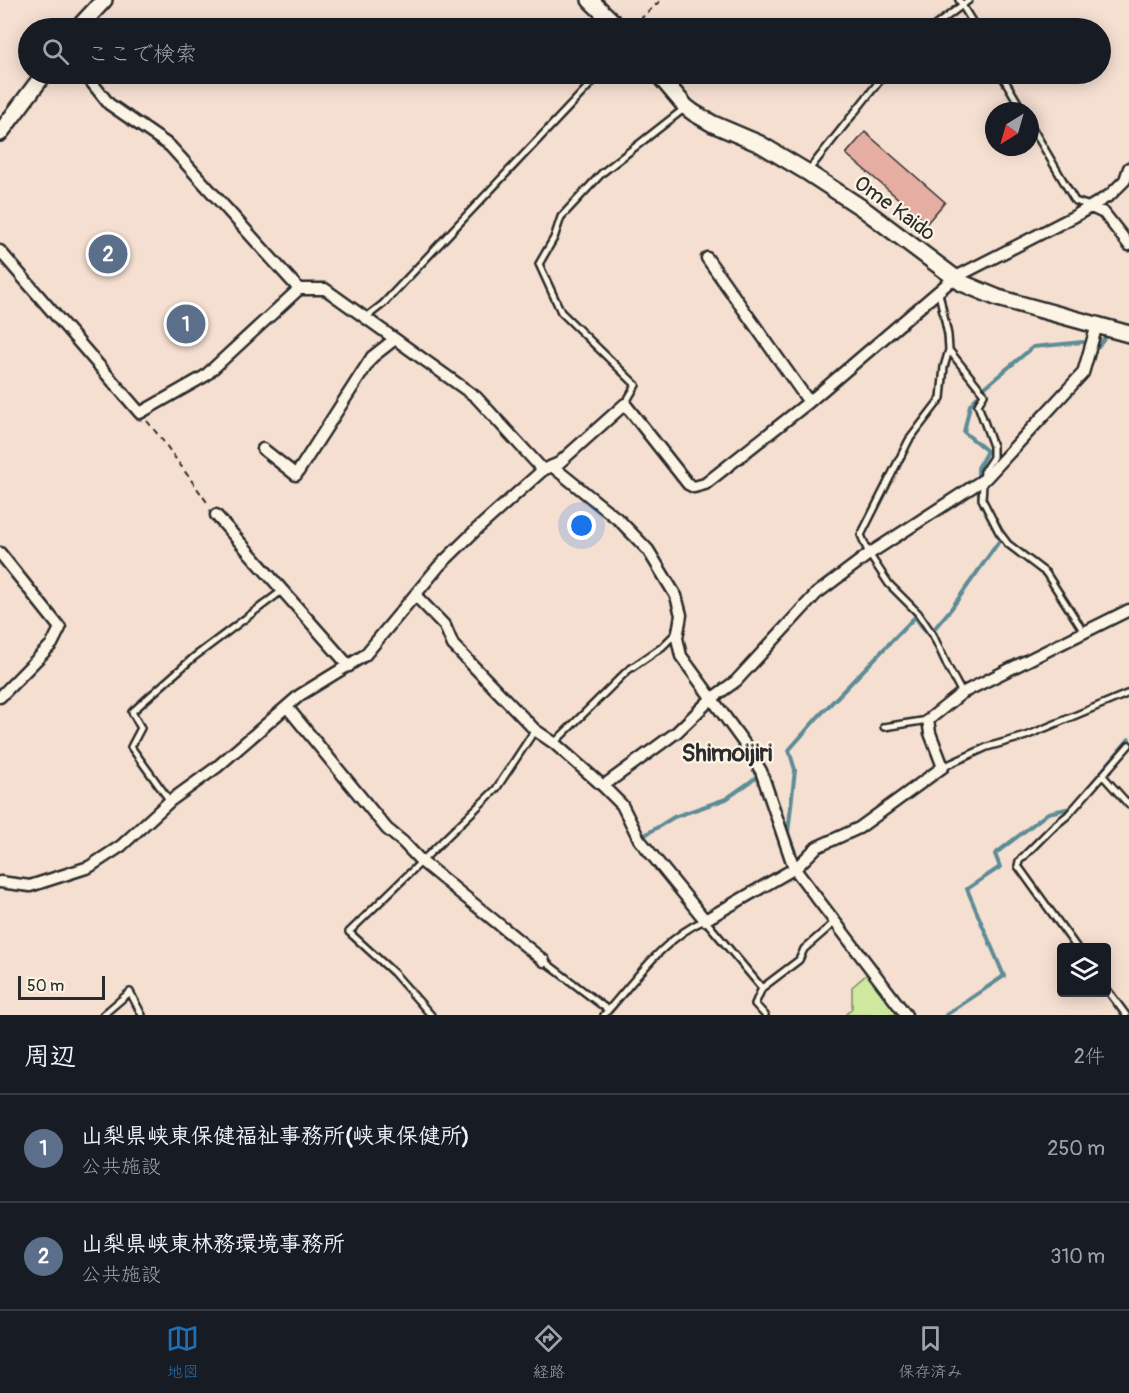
<!DOCTYPE html>
<html lang="ja">
<meta charset="utf-8">
<style>
body{margin:0;font-family:Pangolin,"Klee One",sans-serif;background:#242831;color:#f1f3f6}
.controls{position:absolute;right:18px;bottom:18px;display:grid;overflow:hidden;border-radius:6px;box-shadow:0 3px 15px #0003}
.controls button{width:54px;height:54px;display:grid;place-items:center;padding:0;border:0;border-bottom:2px solid #363941;background:#171b24;color:#f1f3f6;font:30px sans-serif}
.compass{position:absolute;left:985px;top:102px;width:54px;height:54px;border-radius:50%;background:#171b24;box-shadow:0 3px 15px #0003;rotate:217deg}
.scale{position:absolute;left:18px;bottom:15px;width:87px;box-sizing:border-box;padding-left:6px;border:3px solid #2b2b2b;border-top:0;font-size:16px;line-height:21px;white-space:nowrap;color:#2b2b2b;-webkit-text-stroke:4px #fcf5e5;paint-order:stroke}
.you{position:absolute;left:582px;top:526px;width:21px;height:21px;margin:-15px;border:4px solid #fff;border-radius:50%;background:#1a73e8;box-shadow:0 0 0 9px #1a73e833}
.badge{display:grid;place-items:center;width:39px;height:39px;border-radius:50%;background:#1f6fb2;color:#fff;font-size:20px;font-weight:700}
.pin{position:absolute;translate:-50% -50%;border:3px solid #fff;box-shadow:0 2px 6px #0006}
.list{margin:0;padding:0;list-style:none}
h2{display:flex;justify-content:space-between;align-items:center;height:78px;margin:0;padding:0 24px;font-size:26px}
h2 small{font-size:20px;font-weight:400;color:#9ea1a6}
.list li{display:grid;grid-template-columns:39px 1fr auto;gap:18px;align-items:center;box-sizing:border-box;height:108px;padding:0 24px;border-top:2px solid #363941}
.list b{display:block;font-size:22px;white-space:nowrap}
.list p{margin:0;font-size:20px;white-space:nowrap;color:#9ea1a6}
.list em{font-size:20px;font-style:normal;color:#9ea1a6}
.icon{flex:none;width:33px;height:33px;fill:none;stroke:currentColor;stroke-width:2;stroke-linecap:round;stroke-linejoin:round}
.map{position:relative;flex:none;width:1129px;height:1015px;overflow:hidden}
.search{position:absolute;background:#171b24;box-shadow:0 3px 15px #0003;left:18px;right:18px;top:18px;height:66px;display:flex;align-items:center;gap:15px;box-sizing:border-box;padding:0 21px;border-radius:33px;color:#9ea1a6;font-size:22px}
.sheet{height:294px;background:#171b24}
nav{display:flex;justify-content:space-around;align-items:center;box-sizing:border-box;height:84px;border-top:2px solid #363941;background:#171b24;font-size:16px;color:#9ea1a6}
nav a{display:grid;justify-items:center;gap:3px}
nav .on{color:#1f6fb2}
.map>svg:first-child{display:block}
</style>
<div class="map">
<svg width="1129" height="1015" viewBox="0 0 1129 1015">
<rect width="100%" height="100%" fill="#f5dfd1"/>
<filter id="ink" filterUnits="userSpaceOnUse"><feTurbulence type="fractalNoise" baseFrequency=".0167" numOctaves="2"/><feDisplacementMap in="SourceGraphic" scale="12" xChannelSelector="R" yChannelSelector="G"/><feConvolveMatrix kernelMatrix="1 2 1 2 8 2 1 2 1" color-interpolation-filters="sRGB"/></filter>
<g filter="url(#ink)">
<!-- green -->
<path fill="#cee89f" stroke="#7c8a65" stroke-width="1.5" d="M866 975 876 983 897 1015H845L852 1008V987Z"/>
<g fill="none" stroke-linecap="round" stroke-linejoin="round">
<!-- stream -->
<path stroke="#5d8c96" stroke-width="4" d="M1098 347 1107 335
M984 388 1033 347 1083 342
M978 478V468L987 451 964 432 970 405 978 396
M934 629 951 609 1000 540 982 506 979 493
M645 835 674 817 726 799 760 775
M799 863 788 833 795 770 789 750 817 718 915 617 926 632
M946 1015 1004 976 967 889 1000 867 995 854 1048 813 1071 808 1129 739"/>
</g>
<!-- building -->
<path fill="#e6ada2" stroke="#2b2b2b" stroke-width="1.5" d="M865 132 945 202 927 223 846 154Z"/>
<g fill="none" stroke-linecap="round" stroke-linejoin="round">
<defs>
<path id="lane" d="M959 0 976 28
M932 28 969 0
M1001 74 1023 111
M1030 124 1075 201 1090 206
M808 171 885 74
M939 293 948 335 949 350 944 367 941 398 909 440 861 535 869 554 889 584 918 613 933 635 948 667 962 693
M365 318 383 304 600 74
M949 350 984 394 978 405 993 446V457L984 471 982 499 999 532 1008 544 1046 573 1084 632
M625 404 636 385 561 312 539 264 554 238 561 217 602 173 685 108
M884 727 928 720
M554 743 627 671 662 647 677 632
M943 767 987 747 1026 736 1129 693
M1103 776 1129 805
M170 801 131 747 141 728 132 712 194 657 283 590
M1077 948 1018 866 1019 861 1052 828 1068 815 1129 745
M544 961 608 1010
M762 988 755 1004 765 1015
M1106 988 1126 1015
M103 1015 130 992 142 1015
M431 1015 394 973 349 932 496 789 535 730
M604 1015C633 983 664 937 705 920L762 988 799 960 804 949 836 921"/>
<path id="street" d="M85 74 109 104 170 146 299 289
M1091 207 1104 213 1129 245
M0 251 140 413 205 376 299 289H325L395 339 372 357 296 475 263 449
M707 258 809 402
M395 339 476 397 543 470
M552 466 620 521 648 550 676 596 681 615 677 638 681 656 744 743 761 771 794 868 906 1015
M216 515 349 666
M0 553 60 628 52 644 0 697
M415 595 445 626 453 645 535 730 554 743 603 786 622 805 639 839 705 920 797 867 817 847 859 828 943 767 930 733 928 720 962 693 1129 610
M287 707 387 829 403 842 421 861 544 961
M603 786 677 732 711 699 736 681 816 594 869 554 986 478 1083 373 1097 325
M0 882 30 886 89 867 121 846 170 801 217 767 300 695 365 655 439 566 477 529 543 470 559 463 625 404 688 484 694 487 705 484 809 402 954 278 1075 216 1110 195 1125 180 1129 168"/>
<path id="secondary" d="M590 0 619 28
M78 28 104 0
M658 74 686 107 694 113 713 124 760 144 807 172 862 208 962 283 998 298 1129 334
M0 133 44 74"/>
</defs>
<!-- lane casing -->
<use href="#lane" stroke="#2b2b2b" stroke-width="10"/>
<!-- street casing -->
<use href="#street" stroke="#2b2b2b" stroke-width="15"/>
<!-- secondary casing -->
<use href="#secondary" stroke="#2b2b2b" stroke-width="20"/>
<!-- path -->
<path stroke="#2b2b2b" stroke-width="2" stroke-dasharray="6 4.5" stroke-linecap="butt" d="M632 27 661 0
M147 421 163 441 209 505"/>
<!-- lane -->
<use href="#lane" stroke="#fcf5e5" stroke-width="5"/>
<!-- street -->
<use href="#street" stroke="#fcf5e5" stroke-width="10"/>
<!-- secondary -->
<use href="#secondary" stroke="#fcf5e5" stroke-width="15"/>
</g>
</g>
<g text-anchor="middle" stroke-width="4.5" stroke-linejoin="round" paint-order="stroke">
<!-- street labels -->
<g font-size="21" fill="#2b2b2b" stroke="#fcf5e5">
<text transform="translate(895 208) rotate(36)" y="7">Ome Kaido</text>
</g>
<!-- quarter labels -->
<g font-size="24" font-weight="bold" fill="#2b2b2b" stroke="#fcf5e5">
<text x="727" y="761">Shimoijiri</text>
</g>
</g>
</svg>
<div class="controls">
<button><svg class="icon" aria-label="layers" viewBox="0 0 24 24"><path d="M12 4l9 5-9 5-9-5zM3 14l9 5 9-5"/></svg></button>
</div>
<svg class="compass" viewBox="-18 -18 36 36"><path d="M0-13l5 13h-10z" fill="#e53935"/><path d="M0 13l5-13h-10z" fill="#9ea1a6"/></svg>
<div class="scale">50 m</div>
<div class="you"></div>
<div class="pin badge" style="left:186px;top:324px;background:#5c6f8a">1</div>
<div class="pin badge" style="left:108px;top:254px;background:#5c6f8a">2</div>
<div class="search"><svg class="icon" aria-label="search" viewBox="0 0 24 24"><circle cx="10" cy="10" r="6"/><path d="M15 15l6 6"/></svg>ここで検索</div>
</div>
<section class="sheet">
<h2>周辺<small>2件</small></h2>
<ul class="list">
<li><span class="badge" style="background:#5c6f8a">1</span><div><b>山梨県峡東保健福祉事務所(峡東保健所)</b><p>公共施設</p></div><em>250 m</em></li>
<li><span class="badge" style="background:#5c6f8a">2</span><div><b>山梨県峡東林務環境事務所</b><p>公共施設</p></div><em>310 m</em></li>
</ul>
</section>
<nav>
<a class="on"><svg class="icon" aria-label="map" viewBox="0 0 24 24"><path d="M3 6l6-2 6 2 6-2v14l-6 2-6-2-6 2zM9 4v14M15 6v14"/></svg>地図</a>
<a><svg class="icon" aria-label="directions" viewBox="0 0 24 24"><path d="M12 3l9 9-9 9-9-9zM9 14v-3h6M13 9l2 2-2 2"/></svg>経路</a>
<a><svg class="icon" aria-label="saved" viewBox="0 0 24 24"><path d="M7 4h10v16l-5-4-5 4z"/></svg>保存済み</a>
</nav>
